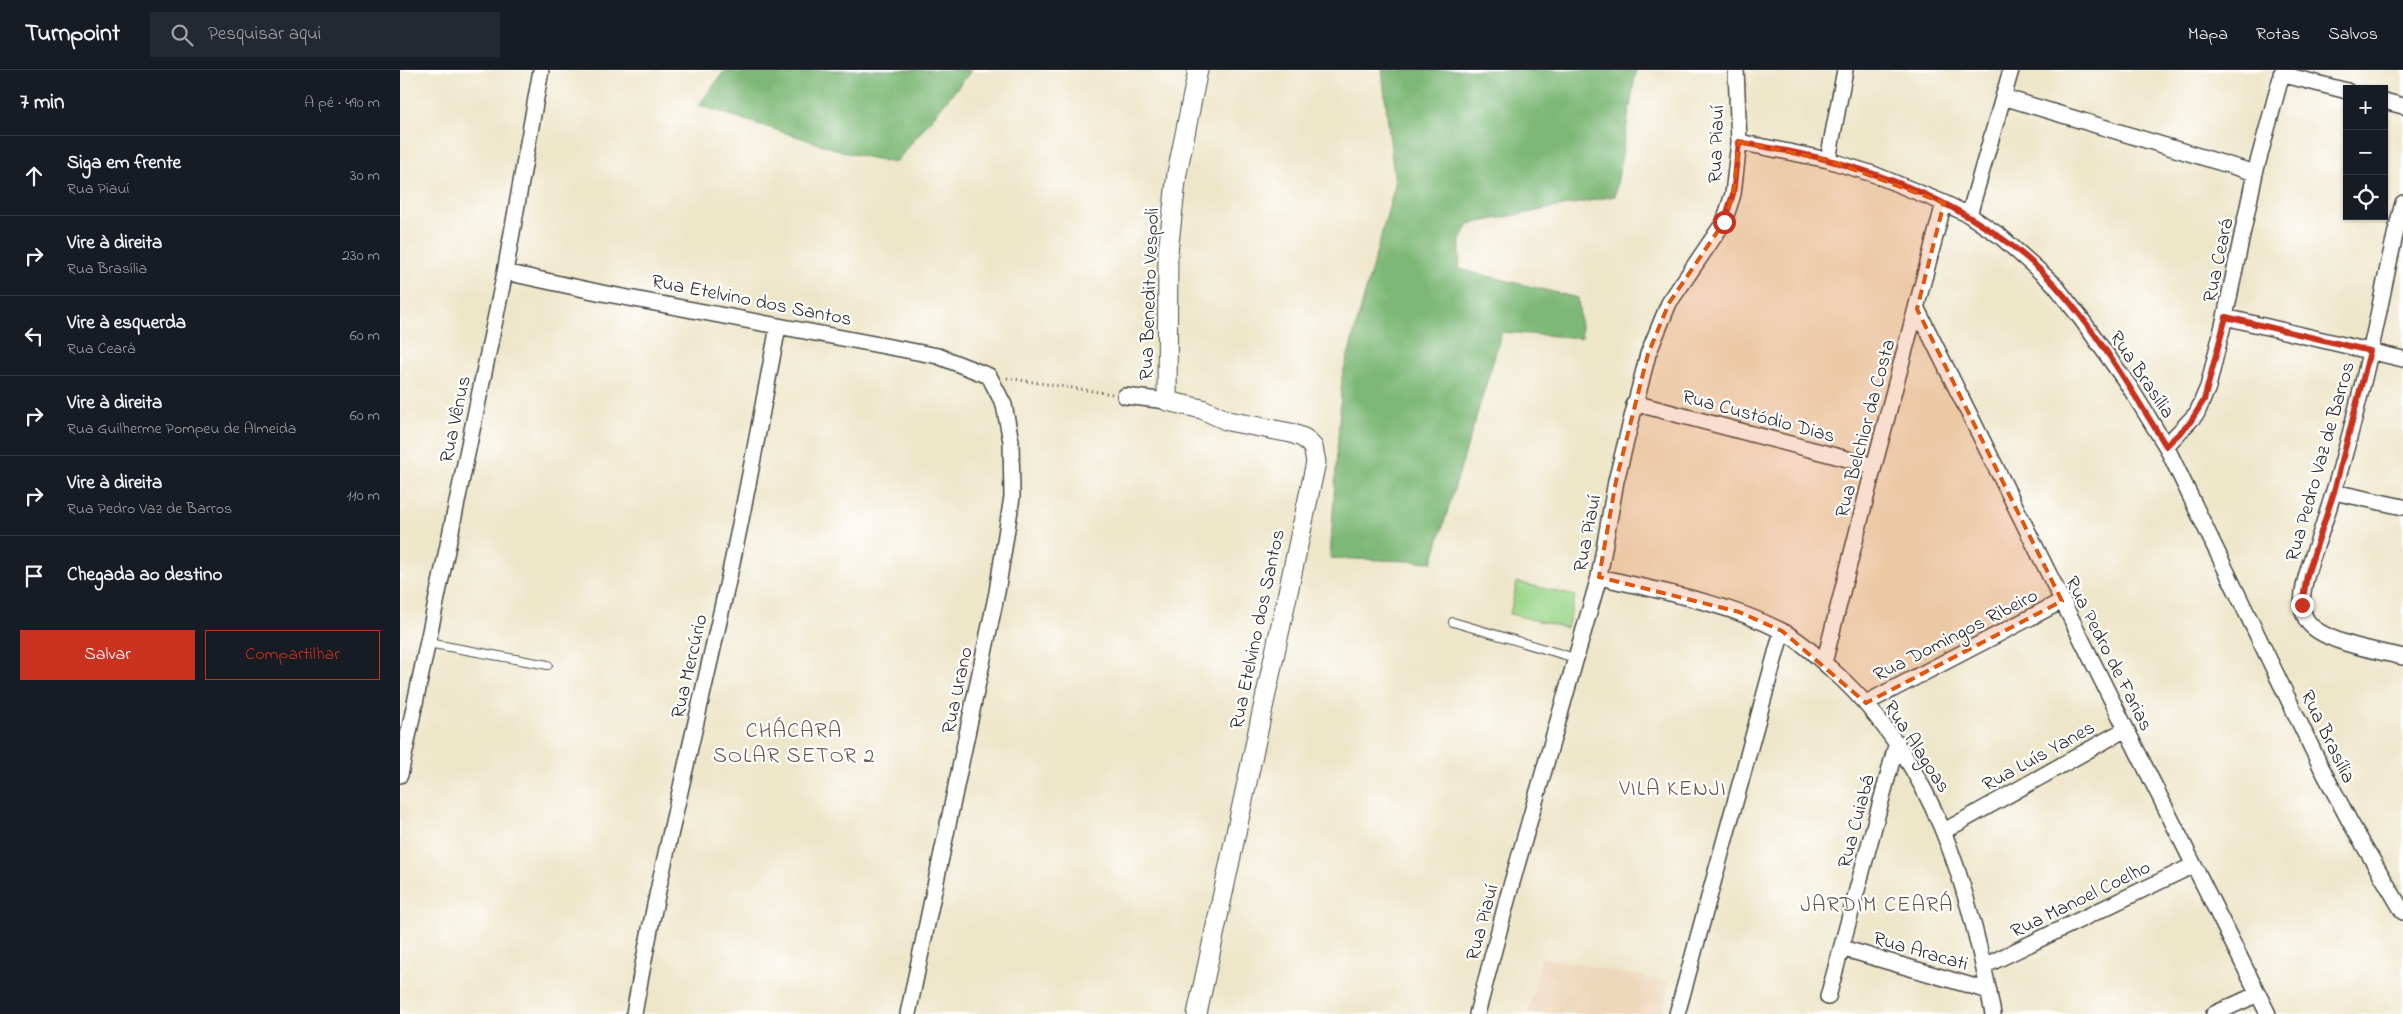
<!DOCTYPE html>
<html lang="pt">
<meta charset="utf-8">
<style>
body{margin:0;font-family:"Indie Flower",sans-serif;background:#242831;color:#f1f3f6}
.controls{position:absolute;right:15px;top:15px;display:grid;overflow:hidden;border-radius:0px;box-shadow:0 1px 4px #0004}
.controls button{width:45px;height:45px;display:grid;place-items:center;padding:0;border:0;border-bottom:1px solid #363941;background:#171b24;color:#f1f3f6;font:25px sans-serif}
.stop{position:absolute;width:15px;height:15px;margin:-11px;border:4px solid #c8321e;border-radius:50%;background:#fff}
.stop.end{background:#c8321e;border-color:#fff;box-shadow:0 1px 5px #0008}
.list{margin:0;padding:0;list-style:none}
h2{display:flex;justify-content:space-between;align-items:center;height:65px;margin:0;padding:0 20px;font-size:21px}
h2 small{font-size:16px;font-weight:400;color:#9ea1a6}
.list li{display:grid;grid-template-columns:32px 1fr auto;gap:15px;align-items:center;box-sizing:border-box;height:80px;padding:0 20px;border-top:1px solid #363941}
.list b{display:block;font-size:19px;white-space:nowrap}
.list p{margin:0;font-size:16px;white-space:nowrap;color:#9ea1a6}
.list em{font-size:16px;font-style:normal;color:#9ea1a6}
.actions{display:flex;gap:10px;padding:15px 20px}
.actions a{flex:1;padding:11px 0;border:1px solid #c8321e;border-radius:0px;text-align:center;font-size:18px;color:#c8321e}
.actions .main{background:#c8321e;color:#fff}
.icon{flex:none;width:28px;height:28px;fill:none;stroke:currentColor;stroke-width:2;stroke-linecap:round;stroke-linejoin:round}
.map{position:relative;flex:none;width:2003px;height:944px;overflow:hidden}
header{display:flex;align-items:center;gap:30px;box-sizing:border-box;height:70px;padding:0 25px;background:#171b24;border-bottom:1px solid #363941}
header strong{font-size:24px}
nav{display:flex;gap:28px;margin-inline-start:auto;font-size:18px}
.search{width:350px;height:45px;background:#242831;display:flex;align-items:center;gap:12px;box-sizing:border-box;padding:0 18px;border-radius:0px;color:#9ea1a6;font-size:19px}
main{display:flex}
aside{flex:1;background:#171b24}
.map>svg:first-child{display:block}
</style>
<header>
<strong>Turnpoint</strong>
<div class="search"><svg class="icon" aria-label="search" viewBox="0 0 24 24"><circle cx="10" cy="10" r="6"/><path d="M15 15l6 6"/></svg>Pesquisar aqui</div>
<nav><a>Mapa</a><a>Rotas</a><a>Salvos</a></nav>
</header>
<main>
<aside>
<h2>7 min<small>A pé · 490 m</small></h2>
<ul class="list">
<li><svg class="icon" aria-label="ahead" viewBox="0 0 24 24"><path d="M12 20V5M6 11l6-6 6 6"/></svg><div><b>Siga em frente</b><p>Rua Piauí</p></div><em>30 m</em></li>
<li><svg class="icon" aria-label="right" viewBox="0 0 24 24"><path d="M7 20v-9h11M14 6l5 5-5 5"/></svg><div><b>Vire à direita</b><p>Rua Brasília</p></div><em>230 m</em></li>
<li><svg class="icon" aria-label="left" viewBox="0 0 24 24"><path d="M17 20v-9H6M10 6l-5 5 5 5"/></svg><div><b>Vire à esquerda</b><p>Rua Ceará</p></div><em>60 m</em></li>
<li><svg class="icon" aria-label="right" viewBox="0 0 24 24"><path d="M7 20v-9h11M14 6l5 5-5 5"/></svg><div><b>Vire à direita</b><p>Rua Guilherme Pompeu de Almeida</p></div><em>60 m</em></li>
<li><svg class="icon" aria-label="right" viewBox="0 0 24 24"><path d="M7 20v-9h11M14 6l5 5-5 5"/></svg><div><b>Vire à direita</b><p>Rua Pedro Vaz de Barros</p></div><em>110 m</em></li>
<li><svg class="icon" aria-label="arrive" viewBox="0 0 24 24"><path d="M6 21V4h12l-3 4 3 4H6"/></svg><div><b>Chegada ao destino</b></div></li>
</ul>
<div class="actions"><a class="main">Salvar</a><a>Compartilhar</a></div>
</aside>
<div class="map">
<svg width="2003" height="944" viewBox="0 0 2003 944">
<rect width="100%" height="100%" fill="#fff"/>
<filter id="ink" filterUnits="userSpaceOnUse"><feTurbulence type="fractalNoise" baseFrequency=".02" numOctaves="2"/><feDisplacementMap in="SourceGraphic" scale="10" xChannelSelector="R" yChannelSelector="G"/><feConvolveMatrix kernelMatrix="1 2 1 2 8 2 1 2 1" color-interpolation-filters="sRGB"/></filter>
<filter id="wash" filterUnits="userSpaceOnUse"><feTurbulence type="fractalNoise" baseFrequency=".0096" numOctaves="4" result="noise"/><feDisplacementMap in="SourceGraphic" scale="20" xChannelSelector="R" yChannelSelector="G"/><feGaussianBlur stdDeviation="1.12" result="paint"/><feColorMatrix in="noise" values="0 0 0 0 0 0 0 0 0 0 0 0 0 0 0 0 0 1.4 0 .05"/><feComposite in="paint" operator="in"/></filter>
<g filter="url(#wash)">
<rect width="100%" height="100%" fill="#eee6c9"/>
<!-- built -->
<path fill="#eed7bb" d="M1142 887 1269 912 1263 944H1128Z"/>
<!-- green -->
<path fill="#9cd78a" stroke="#64815a" d="M1117 512 1175 526 1167 558 1110 544Z"/>
<!-- forest -->
<path fill="#7db876" stroke="#547250" d="M325 0H572L495 93 448 83 299 35Z
M982 0H1236L1215 126 1069 154 1060 172 1059 199 1178 228 1182 268 1102 262 1032 492 930 488 942 307 995 115Z"/>
</g>
<g filter="url(#ink)">
<g fill="none" stroke-linecap="round" stroke-linejoin="round">
<defs>
<path id="service" d="M1053 552 1175 588
M28 573 148 595"/>
<path id="minor" d="M1881 4 1947 21
M1603 27 1855 103
M1984 31 2003 36
M1339 72 1428 90 1473 104 1544 133 1569 145 1600 166 1654 214 1682 250 1729 316 1766 376 1921 697 1950 752 2003 842
M1428 90 1445 0
M2003 133C1990 181 1982 230 1971 278 1957 340 1941 402 1921 462 1914 484 1894 528 1906 549 1918 572 1979 581 2003 587
M1569 145 1611 0
M105 202 202 223 538 286 589 306 604 335 611 371 612 427 597 522 508 944
M1517 239 1868 944
M1825 247 2003 289
M725 326 767 331
M1234 333 1474 396
M1766 376 1797 343 1808 317 1825 247 1855 103 1883 0
M1934 422 2003 437
M1199 507C1260 521 1324 532 1380 560 1398 568 1416 586 1431 599 1533 689 1569 815 1593 944
M1424 593 1474 396 1544 133
M1466 633 1662 531
M0 705 105 202 141 0
M1544 761 1726 659
M1442 878 1589 921
M1584 896 1794 795
M1428 927 1497 672
M234 944C259 801 295 661 326 520 346 432 361 344 378 257
M1077 944 1109 823 1199 507 1216 411 1248 284 1269 233 1324 152 1333 124 1339 72 1336 0
M1277 944 1382 561
M1814 944 1858 924"/>
<path id="tertiary" d="M797 944 916 392 913 377 904 368 891 363 828 351 802 339 767 331 768 182 777 103 798 0"/>
</defs>
<!-- service casing -->
<use href="#service" stroke="#484743" stroke-width="10"/>
<!-- minor casing -->
<use href="#minor" stroke="#484743" stroke-width="18"/>
<!-- tertiary casing -->
<use href="#tertiary" stroke="#484743" stroke-width="21"/>
<!-- path -->
<path stroke="#484743" stroke-width="3" stroke-dasharray="1 4" stroke-linecap="butt" d="M607 308 712 324"/>
<!-- service -->
<use href="#service" stroke="#fff" stroke-width="8"/>
<!-- minor -->
<use href="#minor" stroke="#fff" stroke-width="15"/>
<!-- tertiary -->
<use href="#tertiary" stroke="#fff" stroke-width="19"/>
</g>
</g>
<g fill="none" stroke-linecap="round" stroke-linejoin="round" filter="url(#ink)">
<!-- route -->
<path stroke="#c8321e" stroke-width="6" d="M1324 152 1333 124 1339 72C1368 78 1399 82 1428 90 1510 112 1596 151 1654 214 1698 262 1732 321 1766 376L1789 354 1804 330 1826 247 1970 281 1934 422 1907 505 1902 535"/>
</g>
<!-- marked area -->
<path fill="#df570e" fill-opacity="0.2" stroke="#df570e" stroke-width="4" stroke-dasharray="10 6" stroke-linejoin="round" d="M1339 72 1428 90 1544 133 1517 239 1662 531 1466 633 1382 561 1339 542 1199 507 1216 411 1248 284 1269 233 1324 152 1333 124Z"/>
<g text-anchor="middle" stroke-width="4.5" stroke-linejoin="round" paint-order="stroke">
<!-- street labels -->
<g font-size="20" fill="#2b2b2b" stroke="#fff">
<text transform="translate(1315 74) rotate(-88)" y="7">Rua Piauí</text>
<text transform="translate(1817 190) rotate(-78)" y="7">Rua Ceará</text>
<text transform="translate(748 224) rotate(-88)" y="7">Rua Benedito Vespoli</text>
<text transform="translate(352 229) rotate(11)" y="7">Rua Etelvino dos Santos</text>
<text transform="translate(1743 304) rotate(56)" y="7">Rua Brasília</text>
<text transform="translate(1359 345) rotate(15)" y="7">Rua Custódio Dias</text>
<text transform="translate(54 349) rotate(-78)" y="7">Rua Vênus</text>
<text transform="translate(1464 358) rotate(-75)" y="7">Rua Belchior da Costa</text>
<text transform="translate(1919 391) rotate(-74)" y="7">Rua Pedro Vaz de Barros</text>
<text transform="translate(1186 463) rotate(-79)" y="7">Rua Piauí</text>
<text transform="translate(856 559) rotate(-78)" y="7">Rua Etelvino dos Santos</text>
<text transform="translate(1555 564) rotate(-27)" y="7">Rua Domingos Ribeiro</text>
<text transform="translate(1710 583) rotate(63)" y="7">Rua Pedro de Farias</text>
<text transform="translate(288 596) rotate(-77)" y="7">Rua Mercúrio</text>
<text transform="translate(556 620) rotate(-78)" y="7">Rua Urano</text>
<text transform="translate(1929 666) rotate(64)" y="7">Rua Brasília</text>
<text transform="translate(1518 676) rotate(57)" y="7">Rua Alagoas</text>
<text transform="translate(1638 685) rotate(-29)" y="7">Rua Luís Yanes</text>
<text transform="translate(1455 751) rotate(-75)" y="7">Rua Cuiabá</text>
<text transform="translate(1680 828) rotate(-26)" y="7">Rua Manoel Coelho</text>
<text transform="translate(1081 852) rotate(-75)" y="7">Rua Piauí</text>
<text transform="translate(1521 880) rotate(16)" y="7">Rua Aracati</text>
</g>
<!-- quarter labels -->
<g font-size="22" letter-spacing="1" fill="#685449" stroke="#fff">
<text x="394" y="667">CHÁCARA<tspan x="394" dy="25">SOLAR SETOR 2</tspan></text>
<text x="1273" y="725">VILA KENJI</text>
<text x="1477" y="841">JARDIM CEARÁ</text>
</g>
</g>
</svg>
<div class="controls">
<button>+</button>
<button>−</button>
<button><svg class="icon" aria-label="locate" viewBox="0 0 24 24"><circle cx="12" cy="12" r="6"/><path d="M12 2v4M12 18v4M2 12h4M18 12h4"/></svg></button>
</div>
<div class="stop" style="left:1324px;top:152px"></div>
<div class="stop end" style="left:1902px;top:535px"></div>
</div>
</main>
